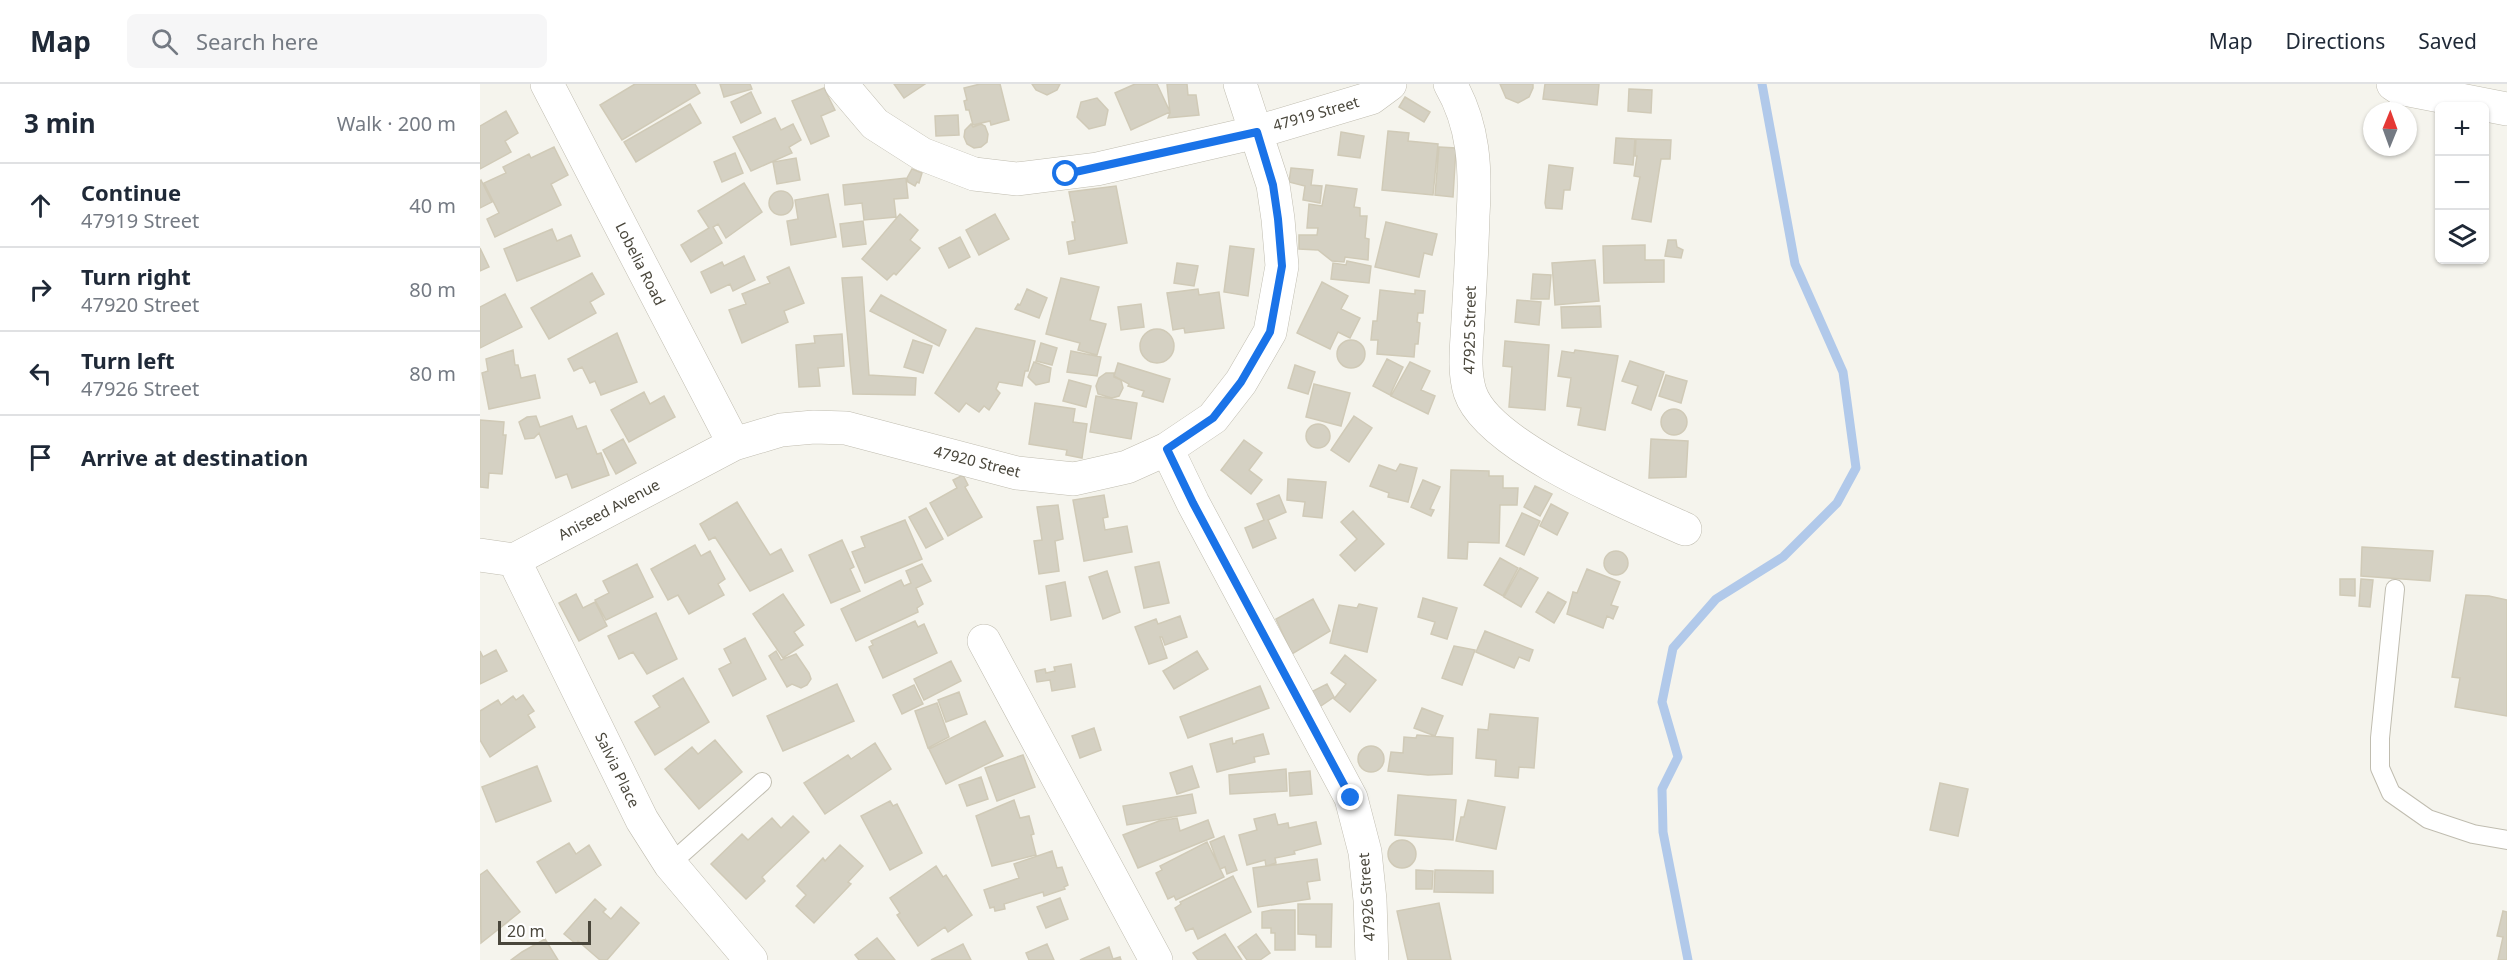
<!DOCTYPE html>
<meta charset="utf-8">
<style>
body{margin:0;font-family:"Noto Sans",sans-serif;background:#f6f6f7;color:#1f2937}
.controls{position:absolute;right:18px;top:18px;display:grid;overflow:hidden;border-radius:9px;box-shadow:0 2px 4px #0004}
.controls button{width:54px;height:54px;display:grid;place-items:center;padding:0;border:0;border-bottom:2px solid #e0e1e3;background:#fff;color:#1f2937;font:30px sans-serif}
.compass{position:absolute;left:1883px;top:18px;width:54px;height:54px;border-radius:50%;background:#fff;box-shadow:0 2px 4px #0004;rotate:1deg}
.scale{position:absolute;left:18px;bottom:15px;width:93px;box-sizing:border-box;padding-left:6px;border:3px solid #49463b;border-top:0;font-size:16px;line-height:21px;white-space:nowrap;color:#49463b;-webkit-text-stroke:4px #fff;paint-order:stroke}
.stop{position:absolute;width:18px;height:18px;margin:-14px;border:4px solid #1a73e8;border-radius:50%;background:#fff}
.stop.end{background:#1a73e8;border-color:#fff;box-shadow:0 2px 6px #0008}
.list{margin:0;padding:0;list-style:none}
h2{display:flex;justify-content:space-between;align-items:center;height:78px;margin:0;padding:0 24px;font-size:26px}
h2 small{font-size:20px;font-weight:400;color:#747a83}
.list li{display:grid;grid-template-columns:39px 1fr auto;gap:18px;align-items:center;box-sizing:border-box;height:84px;padding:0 24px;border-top:2px solid #e0e1e3}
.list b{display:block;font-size:22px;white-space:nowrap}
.list p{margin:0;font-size:20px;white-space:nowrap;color:#747a83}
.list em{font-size:20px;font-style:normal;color:#747a83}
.icon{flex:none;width:33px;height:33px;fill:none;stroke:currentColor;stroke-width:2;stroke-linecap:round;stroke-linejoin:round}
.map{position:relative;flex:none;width:2027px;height:876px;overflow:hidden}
header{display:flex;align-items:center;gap:36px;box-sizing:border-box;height:84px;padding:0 30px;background:#fff;border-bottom:2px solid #e0e1e3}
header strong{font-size:28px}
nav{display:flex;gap:33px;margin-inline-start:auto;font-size:21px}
.search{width:420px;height:54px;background:#f6f6f7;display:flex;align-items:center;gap:15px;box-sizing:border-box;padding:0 21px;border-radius:9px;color:#747a83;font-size:22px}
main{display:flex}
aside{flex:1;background:#fff}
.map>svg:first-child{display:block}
</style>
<header>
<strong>Map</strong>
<div class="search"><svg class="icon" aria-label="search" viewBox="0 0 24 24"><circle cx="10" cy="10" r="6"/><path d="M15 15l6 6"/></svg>Search here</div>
<nav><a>Map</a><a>Directions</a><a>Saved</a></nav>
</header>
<main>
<aside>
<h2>3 min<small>Walk · 200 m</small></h2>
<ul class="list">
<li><svg class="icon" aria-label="ahead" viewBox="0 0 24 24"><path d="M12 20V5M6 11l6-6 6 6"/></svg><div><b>Continue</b><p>47919 Street</p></div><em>40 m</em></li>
<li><svg class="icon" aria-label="right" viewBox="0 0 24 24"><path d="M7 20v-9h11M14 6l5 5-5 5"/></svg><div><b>Turn right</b><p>47920 Street</p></div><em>80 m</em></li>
<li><svg class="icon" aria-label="left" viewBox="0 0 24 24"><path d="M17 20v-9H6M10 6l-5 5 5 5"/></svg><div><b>Turn left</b><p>47926 Street</p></div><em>80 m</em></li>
<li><svg class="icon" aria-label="arrive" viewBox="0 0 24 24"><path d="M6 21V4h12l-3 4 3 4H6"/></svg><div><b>Arrive at destination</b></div></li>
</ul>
</aside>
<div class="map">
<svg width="2027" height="876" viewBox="0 0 2027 876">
<rect width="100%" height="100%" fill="#f5f4ed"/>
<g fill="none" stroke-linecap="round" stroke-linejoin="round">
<!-- stream -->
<path stroke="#b1c9ea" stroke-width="9" d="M1208 876 1183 748 1182 705 1198 673 1182 618 1193 564 1236 515 1303 473 1357 419 1376 384 1363 288 1315 180 1282 0"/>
</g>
<!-- building -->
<path fill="#d5d1c3" stroke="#d0cab7" stroke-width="1.5" d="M155 0H215L220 9 142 56 120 21Z
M240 0H270L272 5 244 13Z
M414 0H445L424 14Z
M500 0H520L529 36 511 41 510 37 493 41 489 26H486L484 17 487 16 484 4Z
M552 0H580L577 6 567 11 556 6Z
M655 0H677L690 28 651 46 635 9Z
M687 0H707L708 11H716L719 31 688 34 690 29Z
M1020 0H1053V4L1049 13 1038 19 1026 14Z
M1065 0H1119L1117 21 1063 15Z
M344 4 355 26 341 32 349 52 331 60 312 17Z
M1149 5 1172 6 1171 29 1148 27Z
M271 8 281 29 261 39 251 18Z
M925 13 950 28 944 38 919 23Z
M617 14 628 26 625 41 609 45 597 33 601 18Z
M210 20 221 39 156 78 144 58Z
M26 27 38 49 25 57 31 68 0 85V42Z
M478 31 479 51 456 52 455 32Z
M295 34 301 46 313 40 321 56 309 63 312 69 271 87 253 53Z
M491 40 493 43 501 40 505 42 508 50 507 58 501 63 494 64 487 60 484 53 485 46Z
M908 47 929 49 928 57 958 60 953 111 902 106Z
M861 48 884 52 880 74 858 71Z
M1136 54 1155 55 1153 81 1134 79Z
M1156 55 1191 56 1190 75H1181L1171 138 1152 135 1160 93 1154 92 1157 72H1155Z
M74 63 88 91 71 100 81 121 15 153 7 135 19 129 4 99 26 89 23 83 49 70 51 74Z
M959 63 976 64 973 113 955 111Z
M255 69 263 89 242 98 234 78Z
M316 74 320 96 297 100 293 78Z
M1069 81 1093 84 1090 106H1084L1082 125 1066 124 1065 119Z
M811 84 833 86 831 101 842 102 840 119 823 116 825 102 809 98Z
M432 85 442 89 439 99 437 98 435 102 428 98 427 94Z
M426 94 428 114 414 115 416 133 384 136 382 119 365 121 363 101Z
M1 96 12 118 0 124V97Z
M264 99 282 128 246 154 238 140 233 143 242 159 211 178 201 161 229 144 218 127Z
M846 101 877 105 874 123 880 124V132H887L885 154 889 155 888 176 865 173 864 178 852 177 838 166 819 165V151H837L838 144H827L829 120 842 122Z
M636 102 647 159 589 170 587 158 595 156 592 138H595L589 108Z
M289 119a12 12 0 1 1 24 0a12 12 0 1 1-24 0Z
M348 110 356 153 311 161 307 137 318 135 315 116Z
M420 130 438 146 430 156 440 164 416 191 414 189 407 196 382 175Z
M515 130 529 155 499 171 486 146Z
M383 137 386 160 363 163 360 140Z
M906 138 957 150 952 171 944 169 939 193 895 183Z
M72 145 77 157 91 151 100 172 37 197 24 165Z
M480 153 490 173 469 184 459 164Z
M1188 156H1196L1197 163 1203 166 1201 174 1185 172Z
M1165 161V176H1184V198L1124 199 1123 162Z
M750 162 774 165 768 212 744 208Z
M0 164 9 183 0 187Z
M264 172 275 196 253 207 250 200 231 209 221 188 242 178 244 182Z
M1115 176 1119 217 1075 221 1072 179Z
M867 177 891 182 889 199 851 195 853 179 866 181Z
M697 179 718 182 714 202 694 199Z
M309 183 324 219 304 227 308 238 262 259 249 226 266 220 262 210 290 199 287 193Z
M112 189 124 210 110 218 116 229 69 255 51 224Z
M1053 190 1071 191 1069 215H1051Z
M382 193 389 291 436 294 435 311 373 310 362 194Z
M581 194 619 203 610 236 626 240 617 271 598 266 600 259 566 250Z
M842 198 868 212 861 225 880 234 870 254 858 248 850 265 817 249Z
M547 205 567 214 559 234 535 225 538 220 540 221Z
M718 205 719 211 739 208 744 244 705 249 704 244 693 246 687 209Z
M900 206 935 210V206L945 207 943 229H938L937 238 940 239 938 260H935L934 273 897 270 898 256H891L893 237H897Z
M25 210 42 243 0 264V223Z
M401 211 466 246 459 262 390 227Z
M1037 216 1061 218 1059 241 1035 238Z
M661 220 664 243 641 246 638 223Z
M1120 222 1121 243 1082 244 1081 223Z
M496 244 555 257 548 287H545L542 302 519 298 516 305 520 309 509 326 504 322 499 328 486 319 479 328 455 309Z
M660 262a17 17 0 1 1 34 0a17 17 0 1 1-34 0Z
M137 249 157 298 121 311 115 297 110 299 102 283 94 287 88 275Z
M362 250 364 282 338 284 340 302 319 303 316 261 335 259 334 252Z
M433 256 452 262 443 289 424 283Z
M857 270a14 14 0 1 1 28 0a14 14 0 1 1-28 0Z
M1025 257 1069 261 1065 326 1029 323 1032 283 1023 282Z
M561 259 577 264 572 281 556 277Z
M33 266 35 281H38L41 294 55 291 60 314 9 325 2 289 8 287 6 275Z
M1095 266 1138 272 1125 346 1098 341 1101 324 1087 322 1091 294 1078 292 1082 267 1094 269Z
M591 267 621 273 617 292 587 288Z
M907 275 923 283 910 311 893 302Z
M1150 277 1184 288 1171 326 1152 319 1158 302 1142 297Z
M554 278 571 284 569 298 556 301 548 293Z
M930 278 950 287 941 306 955 312 948 330 911 312Z
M638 279 690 295 683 318 662 312 664 307 648 302 649 300 634 292Z
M815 281 835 288 828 310 808 304Z
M626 289H634V293L641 296 643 304 639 312 632 314 618 310 616 302 619 294Z
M1186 291 1207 297 1201 319 1179 312Z
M589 296 611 302 606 323 583 317Z
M834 300 870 309 861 342 826 333Z
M164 308 170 320 184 312 195 333 149 358 131 326Z
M616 312 657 319 651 355 610 348Z
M555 319 595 325 593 338 607 340 602 374 586 371 587 366 549 360Z
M1181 338a13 13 0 1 1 26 0a13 13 0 1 1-26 0Z
M56 332 60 343 92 332 97 345 106 342 117 370 121 369 129 391 92 404 87 390 76 394 59 349 54 354 45 355 39 338 47 333Z
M874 332 892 344 869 378 851 366Z
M0 336 24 338 23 351H26L22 390 9 389 8 404 0 403Z
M826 352a12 12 0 1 1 24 0a12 12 0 1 1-24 0Z
M143 355 156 379 136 390 123 366Z
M1171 355 1208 357 1206 393 1169 394Z
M764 356 782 369 769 386 782 396 771 410 741 386Z
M920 380 937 384 928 418 908 413 909 409 890 402 899 381 916 387Z
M971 386 1009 387V392H1023V404H1038L1037 421H1020L1019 459 988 458 987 475 968 474Z
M483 391 488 401 485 403 502 433 468 452 450 419 477 404 473 396Z
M808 395 846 398 842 434 823 432 825 418 807 416Z
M943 396 960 403 950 425 954 426 951 432 931 423Z
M1055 402 1072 410 1060 432 1044 423Z
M624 411 628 433 623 434 625 446 647 442 652 468 604 477 593 416Z
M799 411 806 428 788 436 796 454 773 464 765 444 784 436 777 420Z
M257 418 290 471 301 465 313 487 270 507 235 453 229 456 220 440Z
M1071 420 1088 429 1077 451 1060 442Z
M578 421 583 455 575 457 579 487 559 490 554 457 562 456 557 423Z
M446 424 463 455 446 464 429 433Z
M873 427 904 460 875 487 860 471 877 455 861 438Z
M1042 429 1060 437 1044 471 1026 462Z
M425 436 442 475 385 499 372 468 385 463 381 453Z
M362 456 374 483 370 485 380 507 351 519 329 471Z
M215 461 221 472 230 467 245 495 238 500 244 511 209 530 198 511 188 516 171 485Z
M1882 463 1953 467 1950 497 1881 492Z
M1124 479a12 12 0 1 1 24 0a12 12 0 1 1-24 0Z
M1020 474 1038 484 1023 512 1004 501Z
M679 478 689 519 664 524 655 483Z
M157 480 173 513 126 536 115 516 129 509 123 497Z
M442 480 451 497 436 504 443 520 437 524 438 528 376 557 361 525 421 496 424 502 431 499 426 487Z
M1040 484 1058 494 1041 523 1024 513Z
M1107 485 1140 498 1131 521 1138 523 1133 535 1127 532 1123 544 1087 530 1093 508 1097 509Z
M627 487 640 528 623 535 609 493Z
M1860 495H1875V512L1860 511Z
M1881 495 1893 496 1890 523 1879 522Z
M585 498 591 532 571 536 566 502Z
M1068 508 1086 518 1074 539 1056 528Z
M96 510 103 524 115 518 127 542 99 557 79 519Z
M303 510 324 541 314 548 323 561 303 574 273 530Z
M1986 511 2009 512 2027 516V632L1975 623 1980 594 1972 593Z
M943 514 977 524 967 555 951 550 955 538 938 533Z
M833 515 850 547 812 570 796 535Z
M879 520 897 524 887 568 850 559 859 521 877 524Z
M176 529 197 575 167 590 153 568 139 575 128 552Z
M700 532 707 553 685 561 682 553H680L687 574 669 580 655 543 676 535 678 540Z
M435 537 438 543 444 540 457 569 403 594 389 563 393 561 391 557Z
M1005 547 1053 566 1049 577 1039 573 1034 584 996 568Z
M265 554 286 595 253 612 239 585 251 579 244 565Z
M974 562 995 566 982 601 962 594Z
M16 566 27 587 0 600V567L3 573Z
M296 567 301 576 316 570 329 589 331 595 327 601 321 604 312 600 307 603 289 572Z
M717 567 728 585 694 605 683 587Z
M865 571 896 596 870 628 854 615 866 600 851 589Z
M471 577 481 597 444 616 434 595Z
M591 580 595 603 572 607 570 596 557 598 555 587 565 585 566 589 575 587 574 583Z
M203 594 229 638 175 671 155 638 180 623 173 612Z
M357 600 374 637 303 667 287 632Z
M847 600 854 613 838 624 831 611 833 607Z
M434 601 443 620 422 630 413 611Z
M780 602 789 624 708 654 700 633Z
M479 608 487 630 466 638 458 616Z
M43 611 54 627 48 631 55 643 10 673 0 656V627L18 616 21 621 33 612 36 616Z
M457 619 469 653 448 664 435 627Z
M942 624 963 632 955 652 934 644Z
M1010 630 1058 634 1054 684 1039 683 1038 694 1015 692 1016 676 996 674 998 645 1008 646Z
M505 637 523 672 466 700 449 665Z
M614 644 621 666 600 674 592 652Z
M783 650 789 670 774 673 775 678 737 688 730 660 752 654 753 660 756 659V657Z
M937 651 973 654 972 690 948 691 908 687 911 668 923 669 924 653 936 654Z
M235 656 262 688 219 725 185 685 212 663 218 670Z
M395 659 411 685 345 730 324 699 368 671 371 675Z
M878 675a13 13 0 1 1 26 0a13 13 0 1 1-26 0Z
M543 671 555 703 517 717 505 684Z
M57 682 71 717 16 738 2 703Z
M712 682 719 703 697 710 690 689Z
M806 685 807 707 750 710 749 691Z
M830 687 832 710 810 712 809 689Z
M501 693 508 715 487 722 479 701Z
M1460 699 1488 705 1478 752 1450 746Z
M712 710 716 729 647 741 643 722Z
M918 711 976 716 973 756 915 751Z
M534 716 540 734 549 732 554 750 551 751 556 771 512 782 496 732Z
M988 716 1025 723 1016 765 976 757 981 733H984Z
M410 717 413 722 417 720 442 769 410 786 381 732Z
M795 730 798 741 808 739 809 744 836 738 841 760 814 767 815 770 795 774 796 779 786 782 785 776 767 781 759 751 777 746 774 735Z
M313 732 329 748 282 793 285 797 266 815 231 780 262 750 268 756 292 734 301 744Z
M697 734 700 747 728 736 734 753 658 784 643 751 679 737Z
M744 752 757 786 747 790 745 783 740 785 730 758Z
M908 770a14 14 0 1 1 28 0a14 14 0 1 1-28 0Z
M727 758 744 793 696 816 694 812 688 815 676 789 682 786 680 782Z
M89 759 96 770 109 761 121 781 76 809 57 778Z
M360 761 383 782 368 798 371 800 334 839 316 822 326 811 317 802 343 774 345 777Z
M572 767 577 784 582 783 588 801 584 803 585 805 564 812 563 808 524 820 525 825 515 827 514 823 510 824 504 806 539 794 534 780Z
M837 775 840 796 827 798 830 815 778 823 773 784Z
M456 782 463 793 466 791 492 831 468 848 465 843 438 862 417 831 420 829 410 814Z
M7 786 40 828 1 859 0 791Z
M936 786 953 787 952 805H936Z
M955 786 1013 787V809L954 808Z
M753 792 771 828 718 855 713 844 706 847 695 824 701 820 700 818Z
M580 814 588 835 566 844 557 823Z
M115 815 126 825 123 828 131 835 141 823 159 839 127 876H120L98 857 96 860 84 850Z
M959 819 971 876H928L917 827Z
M818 820H852L851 863H836V851L818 850Z
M792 826H815V866H795V849H791V844H782V828Z
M2023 827 2027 828V876H2018L2023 853 2017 852Z
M745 850 762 876H718L713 869Z
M776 850 790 869 780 876H767L758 863Z
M397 854 415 876H379L375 871Z
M65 855 78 876H31L42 868Z
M483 860 491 876H451Z
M567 860 574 876H549L546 869Z
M629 863 633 875 640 873 641 876H600Z"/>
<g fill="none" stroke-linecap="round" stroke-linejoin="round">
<defs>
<path id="service" d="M1915 505 1900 654V684L1911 709 1948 735 1993 750 2027 756
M190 780 282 698"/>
<path id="minor" d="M67 0 254 360
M361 0 395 40 442 70 494 90 538 95 617 85 777 48 891 14 910 0
M970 0C994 41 996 85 993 132 992 167 990 201 988 236 987 260 983 286 990 308 1008 363 1154 422 1205 445
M1913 0 1919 4 2027 25
M687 365 713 419 871 714 885 768 890 816 892 876
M0 471 34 476 254 360 301 346 334 343 366 344 537 389 594 395 647 383 687 365 733 334 761 298 790 248 802 182 798 135 793 101 760 0
M34 476 162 736 190 780 271 876
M504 557 676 876"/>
</defs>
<!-- service casing -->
<use href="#service" stroke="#c0bdb0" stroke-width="20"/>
<!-- minor casing -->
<use href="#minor" stroke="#c0bdb0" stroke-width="34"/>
<!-- service -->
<use href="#service" stroke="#fff" stroke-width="18"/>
<!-- minor -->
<use href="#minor" stroke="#fff" stroke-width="33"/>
</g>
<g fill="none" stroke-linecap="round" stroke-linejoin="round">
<!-- route -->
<path stroke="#1a73e8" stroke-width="8" d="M586 90 777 48 793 101 798 135 802 182 790 248 761 298 733 334 687 365 713 419 871 714"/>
</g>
<g text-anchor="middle" stroke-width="6" stroke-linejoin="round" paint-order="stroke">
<!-- street labels -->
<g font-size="15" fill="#49463b" stroke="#fff">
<text transform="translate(836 30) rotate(-16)" y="5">47919 Street</text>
<text transform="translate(160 180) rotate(63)" y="5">Lobelia Road</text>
<text transform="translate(990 246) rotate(-89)" y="5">47925 Street</text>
<text transform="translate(497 378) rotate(14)" y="5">47920 Street</text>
<text transform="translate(129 426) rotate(-28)" y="5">Aniseed Avenue</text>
<text transform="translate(137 686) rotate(64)" y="5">Salvia Place</text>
<text transform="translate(887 813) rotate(-94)" y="5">47926 Street</text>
</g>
</g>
</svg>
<div class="controls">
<button>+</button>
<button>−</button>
<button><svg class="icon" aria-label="layers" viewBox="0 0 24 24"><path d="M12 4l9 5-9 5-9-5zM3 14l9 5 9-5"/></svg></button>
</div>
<svg class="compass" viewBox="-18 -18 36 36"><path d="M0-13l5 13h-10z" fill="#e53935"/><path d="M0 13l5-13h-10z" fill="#747a83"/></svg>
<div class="scale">20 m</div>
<div class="stop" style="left:586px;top:90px"></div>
<div class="stop end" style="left:871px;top:714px"></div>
</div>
</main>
